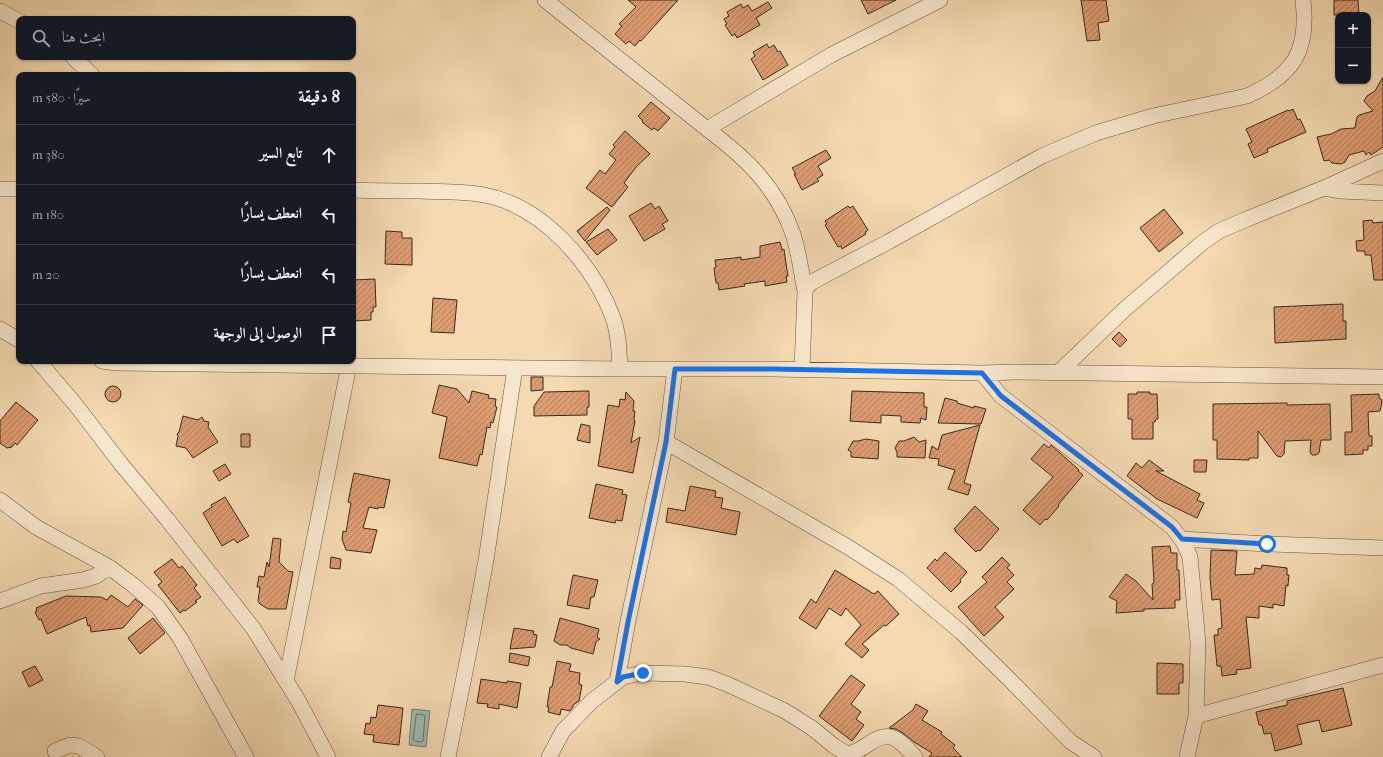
<!DOCTYPE html>
<html lang="ar">
<meta charset="utf-8">
<style>
body{margin:0;font-family:"IM FELL French Canon",Amiri,serif;background:#242831;color:#f1f3f6;direction:rtl}
.controls{position:absolute;right:12px;top:12px;display:grid;overflow:hidden;border-radius:8px;box-shadow:0 1px 3px #0004}
.controls button{width:36px;height:36px;display:grid;place-items:center;padding:0;border:0;border-bottom:1px solid #363941;background:#171b24;color:#f1f3f6;font:20px sans-serif}
.stop{position:absolute;width:12px;height:12px;margin:-9px;border:3px solid #1a73e8;border-radius:50%;background:#fff}
.stop.end{background:#1a73e8;border-color:#fff;box-shadow:0 1px 4px #0008}
.list{margin:0;padding:0;list-style:none}
h2{display:flex;justify-content:space-between;align-items:center;height:52px;margin:0;padding:0 16px;font-size:17px}
h2 small{font-size:13px;font-weight:400;color:#9ea1a6}
.list li{display:grid;grid-template-columns:26px 1fr auto;gap:12px;align-items:center;box-sizing:border-box;height:60px;padding:0 16px;border-top:1px solid #363941}
.list b{display:block;font-size:15px;white-space:nowrap}
.list em{font-size:13px;font-style:normal;color:#9ea1a6}
.icon{flex:none;width:22px;height:22px;fill:none;stroke:currentColor;stroke-width:2;stroke-linecap:round;stroke-linejoin:round}
.map{position:relative;flex:none;width:1383px;height:757px;overflow:hidden;direction:ltr}
.search{position:absolute;background:#171b24;box-shadow:0 1px 3px #0004;left:16px;top:16px;width:340px;height:44px;display:flex;align-items:center;gap:10px;box-sizing:border-box;padding:0 14px;border-radius:8px;color:#9ea1a6;font-size:15px}
.panel{position:absolute;background:#171b24;box-shadow:0 1px 3px #0004;left:16px;top:72px;width:340px;height:292px;border-radius:8px;direction:rtl}
.map>svg:first-child{display:block}
</style>
<div class="map">
<svg width="1383" height="757" viewBox="0 0 1383 757">
<defs>
<pattern id="building-hatch" width="6" height="6" patternUnits="userSpaceOnUse"><rect width="6" height="6" fill="#de9c71"/><path d="M-1 1l2-2M0 6l6-6M5 7l2-2" fill="none" stroke="#b57f5c"/></pattern>
</defs>
<rect width="100%" height="100%" fill="#f4d9b1"/>
<filter id="stains"><feTurbulence type="fractalNoise" baseFrequency=".005" numOctaves="4"/><feColorMatrix values="0 0 0 0 .2 0 0 0 0 .09 0 0 0 0 .02 0 0 0 .5 -.17"/></filter>
<radialGradient id="worn" r=".72"><stop offset=".6" stop-color="#630" stop-opacity="0"/><stop offset="1" stop-color="#630" stop-opacity=".3"/></radialGradient>
<!-- water -->
<path fill="#9db9b2" stroke="#757f78" d="M412 709 430 711 426 747 409 745Z"/>
<g fill="none" stroke-linecap="round" stroke-linejoin="round">
<!-- shore -->
<path stroke="#6a7169" stroke-width="1" d="M417 714 424 715 425 716 423 741 421 742 415 741 413 740 416 716Z"/>
</g>
<!-- building -->
<path fill="url(#building-hatch)" stroke="#382920" d="M628 0H678L641 41 640 40 635 46 629 41 626 44 615 34 622 26 619 24 636 7Z
M861 0H896L868 14Z
M1081 0H1106L1109 21 1098 23 1100 40 1087 41Z
M1334 0H1358L1359 15H1334Z
M768 2 772 8 756 18 760 25 737 38 735 34 732 36 725 25 727 24 724 19 729 16 727 12 741 4 743 8 748 5 752 11Z
M767 44 769 48 774 45 778 52 780 51 788 65 763 80 751 59 755 56 753 52Z
M1383 77V147L1371 155 1369 152 1366 155 1364 151 1349 155 1345 162 1341 164 1332 163 1329 160 1324 161 1317 137 1331 134 1341 129 1355 128 1357 117 1359 115 1373 111 1364 101 1367 96 1375 91Z
M651 102 670 118 658 131 654 128 652 130 642 122 643 121 638 116Z
M1293 109 1298 120 1300 119 1306 132 1267 149 1268 152 1254 158 1248 144 1252 142 1246 129 1288 110 1289 111Z
M625 131 650 154 637 166 624 183 628 187 612 207 586 188 600 170 605 174 616 160 609 154 615 147 613 145Z
M826 150 831 158 818 166 823 175 817 179 819 181 802 190 794 174H796L792 168Z
M651 203 655 209 659 206 668 221 662 224 665 229 644 241 629 216Z
M848 206 850 208 853 206 868 230 865 232 866 234 842 249 841 246 838 247 825 225 827 224 825 221Z
M607 207 610 210 585 241 577 231Z
M1164 209 1183 233 1159 252 1140 228Z
M1372 220 1373 223 1383 222V280H1374L1371 255H1365V251H1357L1356 241 1364 240 1363 221Z
M608 229 617 240 597 255 586 242Z
M386 231 402 232V238H412V265L385 264Z
M780 242 782 250 784 249 785 257 788 276H786L787 282 765 286V281L744 284 745 286 719 290 718 283H716L714 268 716 267 715 260 734 258 741 257V260L760 257V246Z
M375 279 376 307H373V312H371V320L353 321V280Z
M433 298 457 300 454 333 431 332Z
M1343 304V321H1346V339L1275 343 1274 307Z
M1119 332 1127 340 1120 347 1112 339Z
M531 377H543V390L531 391Z
M439 385 457 389 469 403 472 391 489 395 488 398 496 399 495 406 497 407 493 423 491 422 490 428 487 427 482 455 480 454 477 466 439 458 447 417 432 413Z
M105 394a8 8 0 1 1 16 0a8 8 0 1 1-16 0Z
M589 391V407H587V415L534 416V406L544 392Z
M852 391 924 393V407H927L926 420 921 418 920 423 901 422V416L881 415V423L850 421Z
M626 392 634 401 633 411H635L634 420 635 421 631 443 640 437 633 473 598 466 608 405 619 407 620 399 625 400Z
M1137 392H1150V394H1157L1158 419H1156L1155 422H1153V439H1132V419H1128V394H1137Z
M1379 394V398L1381 399 1382 402 1380 411 1368 412 1369 436H1372V446H1368V450H1363V454L1345 455V432H1352L1351 395Z
M945 398 957 401V403L974 408V406L986 409 981 424 938 423Z
M16 402 38 420 17 445 15 443 12 447 7 448 0 443V421Z
M1287 403V405L1330 404 1331 440H1321L1319 453 1316 455H1312L1310 452 1311 440 1285 441 1284 454 1281 457 1277 456 1258 431V458H1249V460L1217 459V440H1213V404Z
M183 416 198 420 202 417 204 421 209 422 208 427 218 442 193 458 186 448 176 446 178 436 177 434 179 432Z
M581 424 590 426V443L577 440Z
M980 425 964 483 971 485 968 495 948 489 955 470 938 465 939 459 929 458 932 446 938 450 942 435Z
M241 434H250V447H241Z
M914 437 919 442 926 440 925 458 897 457V452L895 448 899 441H904Z
M866 439 879 441 878 459 851 457V452L848 450 853 441H858Z
M1044 444 1049 448 1051 445 1079 470 1078 471 1083 475 1058 505 1059 506 1047 520 1045 519 1040 525 1023 510 1053 477 1031 459Z
M1149 460 1164 471H1156L1200 494 1197 500 1204 503 1197 518 1157 499 1127 476 1136 463 1142 468Z
M1194 460H1207L1206 472H1194Z
M225 464 231 474 219 481 213 471Z
M354 473 390 480 384 508 378 507V509L369 507 363 528 377 530 371 553 346 550 342 539 343 531 346 532 351 503 348 502Z
M596 484 623 490 622 494 627 495 622 521 616 520 615 523 589 518Z
M690 486 716 491 715 497 723 498 721 508 740 512 736 535 666 522 668 508 685 511Z
M225 497 249 536 237 543 234 539 222 546 203 513 212 507 211 505Z
M975 506 999 529 980 551 978 550 976 552 955 531 956 530 954 529Z
M273 538 281 539 279 562 288 571 293 572 286 609H268L260 604 258 601 260 587H257L259 576 264 577 267 562 269 567Z
M1170 546 1171 553H1177V570H1179L1180 600H1175V608L1144 609V611L1116 613 1117 601 1109 597 1126 574 1136 581 1153 600 1152 584 1154 583 1152 547Z
M1211 550 1237 551 1235 575 1254 574 1255 568 1261 569 1262 565 1287 568V575H1289L1288 586 1286 585 1284 606 1273 604V608L1259 606V618L1246 617 1251 668 1236 670 1237 674 1222 676 1221 666H1217L1214 635H1218V629L1222 628 1220 599 1212 600 1210 577Z
M945 552 967 572 960 580 961 582 951 592 927 568 935 559 937 561Z
M331 557 341 559 340 569 330 568Z
M1002 557 1010 565 1007 568 1014 575 1007 582 1014 589 995 607 1004 617 984 636 958 607 987 582 982 577Z
M172 559 179 568 182 566 197 585 194 588 201 597 195 601 197 602 185 611 184 610 180 613 158 585 162 582 154 572Z
M835 570 874 594 878 591 899 614 886 626 884 625 862 644 869 650 862 658 845 644 861 625 846 608 841 616 829 608 816 629 799 618 811 599 816 603Z
M573 575 598 580 594 597H591L589 609 567 605Z
M111 595 128 607 135 599 143 605 123 628 91 632 90 625 88 626 86 617 47 634 41 619 39 620 35 612 37 611 36 608 66 596 101 597 107 600Z
M153 618 165 633 140 654 128 638Z
M560 618 599 629 597 637 600 639 596 642 593 654 571 648 567 645H560L554 641Z
M514 628 534 631 533 634 537 635 535 647 510 649Z
M510 653 530 657 528 666 509 662Z
M557 661 571 664 569 671 580 673 579 684 582 685 579 701 573 705V707L570 711 561 709 560 715 548 712 549 707H547L550 687H552Z
M1157 663 1183 664V683H1179V694H1157Z
M35 666 43 680 29 687 22 672Z
M851 675 865 685 851 704 861 712 856 719 864 725 852 741 819 716Z
M481 679 507 683V681L521 683 517 708 499 704V709L487 707 488 704 477 703Z
M1343 688 1352 725 1322 732 1319 720 1297 725 1302 744 1275 751 1271 733 1264 734 1262 725H1259L1256 712 1287 705V701Z
M916 704 928 711 922 720 942 732 941 734 955 745 953 748 962 757H929L932 753 914 742 903 733 896 729 889 728 913 710Z
M378 705 403 708 399 745 373 742 374 735 364 734 366 723 370 724 371 717 376 718Z"/>
<g fill="none" stroke-linecap="round" stroke-linejoin="round">
<defs>
<path id="minor" d="M545 0 707 129 831 55 940 0
M0 11 19 21
M73 57 92 75
M707 129C746 158 776 186 793 234 799 252 801 272 805 291
M1324 188 1341 191 1383 193
M0 189H19
M353 190C375 191 398 191 420 191 442 192 463 191 484 195 543 206 593 264 613 318 619 334 619 352 620 369
M0 329 19 340
M38 361 75 404 121 464 167 519 253 628 299 702 328 757
M102 361 116 363 620 369H772L982 373 1016 372 1383 377
M802 370 805 291 807 287 812 282 888 242 1042 156 1096 133 1153 116 1247 96C1294 75 1309 51 1303 0
M1059 372 1125 309 1202 243 1219 231 1247 219 1324 188 1383 161
M982 373 1001 396 1172 527 1184 543 1190 557 1198 643 1196 716 1187 757
M666 442 848 547 898 579 961 632 1007 677 1071 742 1094 757
M0 500 36 527 109 567 133 585 158 607 180 638 246 757
M1181 539 1267 544 1383 548
M0 601 41 586 83 580 96 576 109 567
M286 681 349 365
M617 682 628 621 666 442 675 369
M1196 716 1383 665
M55 751 70 745 79 746 97 757
M448 757 471 642 486 560 515 368
M549 757 563 731 592 701 623 677 643 673 685 674 708 677 727 684 785 711 812 728 834 746 847 754C855 753 861 749 867 745 890 728 899 739 915 757"/>
</defs>
<!-- minor casing -->
<use href="#minor" stroke="#675544" stroke-width="16"/>
<!-- minor -->
<use href="#minor" stroke="#f8e6cc" stroke-width="15"/>
</g>
<g fill="none" stroke-linecap="round" stroke-linejoin="round">
<!-- route -->
<path stroke="#1a73e8" stroke-width="5" d="M643 673 623 677 617 682 628 622 666 442 675 369H772L982 373 1001 396 1172 527 1182 539 1267 544"/>
</g>
<rect width="100%" height="100%" filter="url(#stains)"/>
<rect width="100%" height="100%" fill="url(#worn)"/>
</svg>
<div class="controls">
<button>+</button>
<button>−</button>
</div>
<div class="stop" style="left:1267px;top:544px"></div>
<div class="stop end" style="left:643px;top:673px"></div>
<div class="search"><svg class="icon" aria-label="search" viewBox="0 0 24 24"><circle cx="10" cy="10" r="6"/><path d="M15 15l6 6"/></svg>ابحث هنا</div>
<section class="panel">
<h2>8 دقيقة<small>سيرًا · 580 m</small></h2>
<ul class="list">
<li><svg class="icon" aria-label="ahead" viewBox="0 0 24 24"><path d="M12 20V5M6 11l6-6 6 6"/></svg><div><b>تابع السير</b></div><em>380 m</em></li>
<li><svg class="icon" aria-label="left" viewBox="0 0 24 24"><path d="M17 20v-9H6M10 6l-5 5 5 5"/></svg><div><b>انعطف يسارًا</b></div><em>180 m</em></li>
<li><svg class="icon" aria-label="left" viewBox="0 0 24 24"><path d="M17 20v-9H6M10 6l-5 5 5 5"/></svg><div><b>انعطف يسارًا</b></div><em>20 m</em></li>
<li><svg class="icon" aria-label="arrive" viewBox="0 0 24 24"><path d="M6 21V4h12l-3 4 3 4H6"/></svg><div><b>الوصول إلى الوجهة</b></div></li>
</ul>
</section>
</div>
